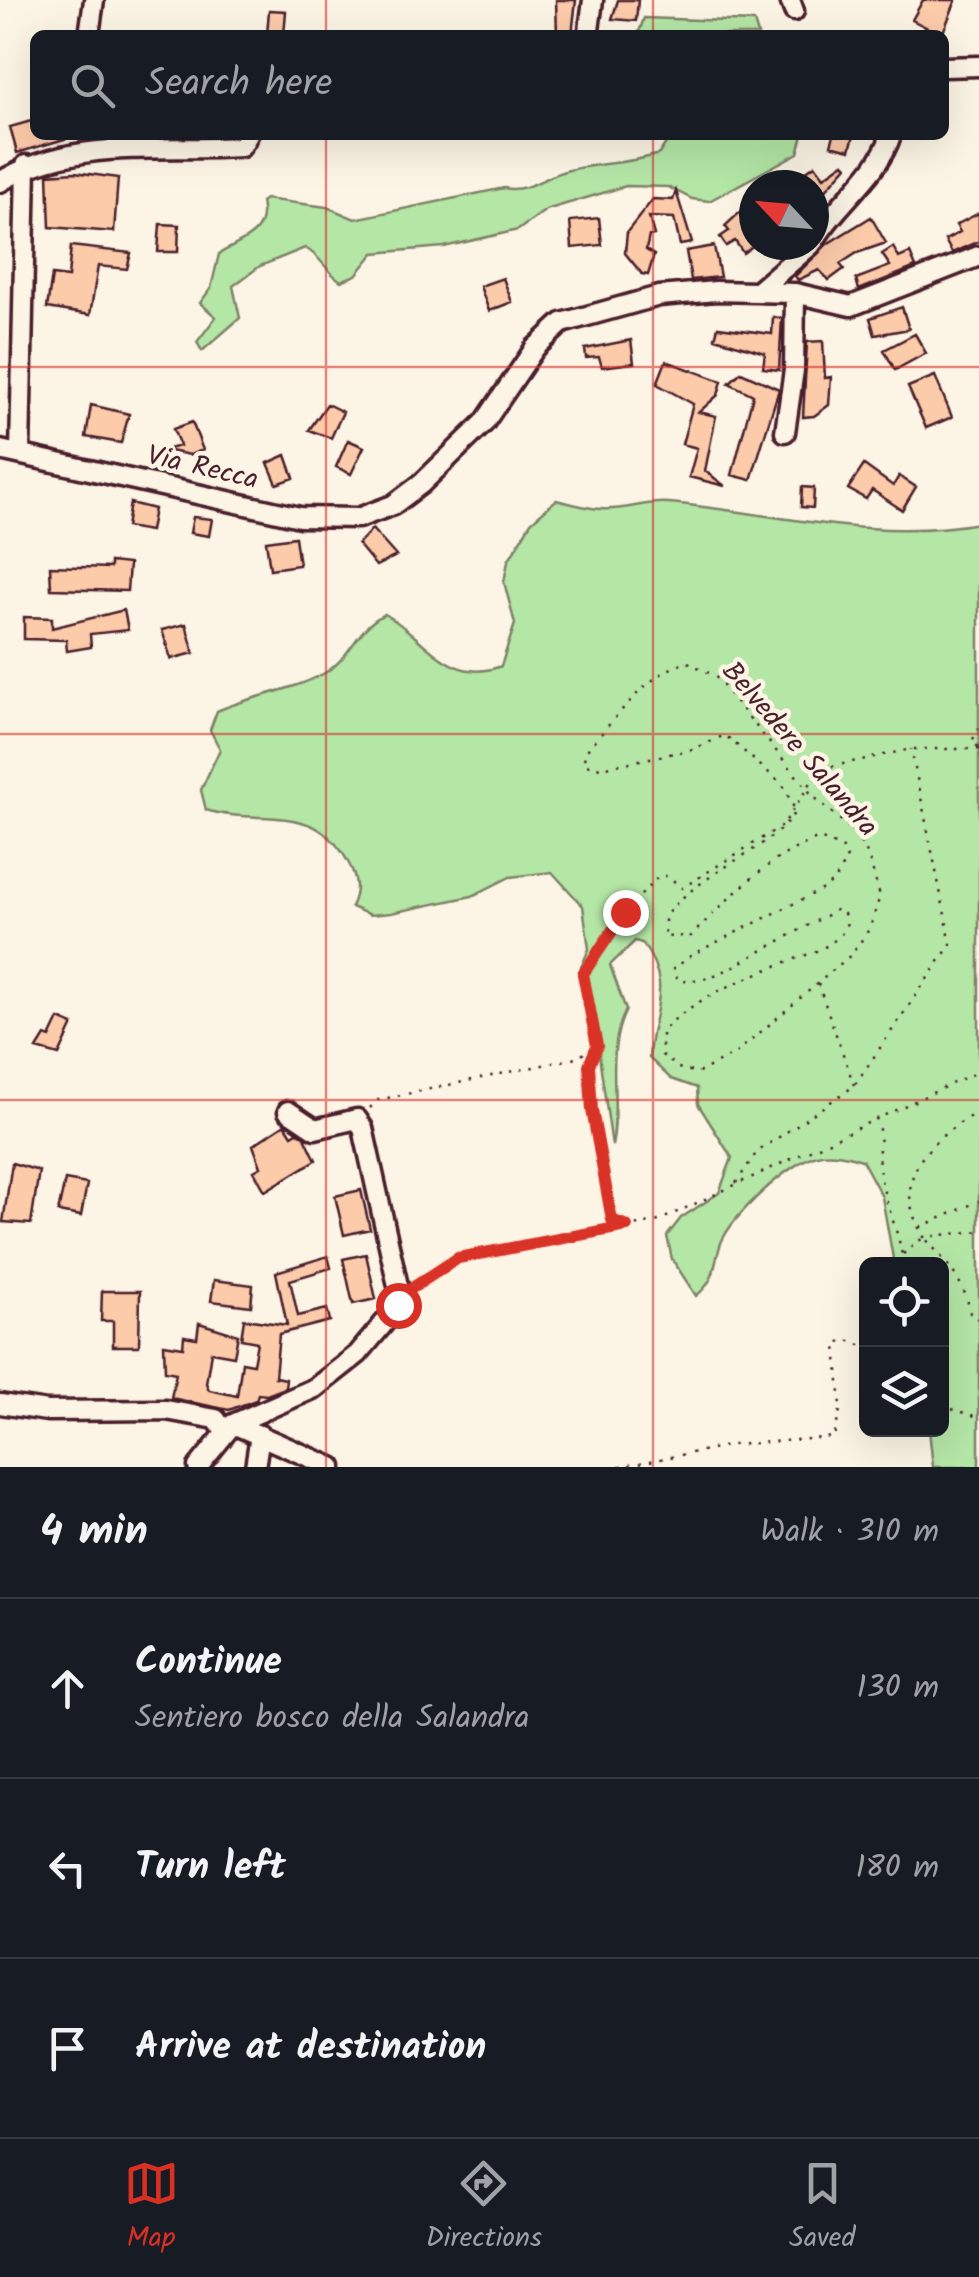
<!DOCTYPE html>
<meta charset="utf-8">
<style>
body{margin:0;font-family:Kalam,sans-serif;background:#20242c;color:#f1f3f6}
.controls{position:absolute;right:30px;bottom:30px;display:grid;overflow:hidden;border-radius:15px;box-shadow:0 10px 40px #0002}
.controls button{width:90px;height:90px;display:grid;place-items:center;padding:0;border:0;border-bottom:2px solid #363941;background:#171b24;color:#f1f3f6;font:50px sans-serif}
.compass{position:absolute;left:739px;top:170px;width:90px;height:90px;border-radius:50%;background:#171b24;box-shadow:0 10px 40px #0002;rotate:296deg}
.stop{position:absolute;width:30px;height:30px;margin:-22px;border:8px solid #d93025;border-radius:50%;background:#fff}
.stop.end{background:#d93025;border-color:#fff;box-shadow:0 2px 10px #0008}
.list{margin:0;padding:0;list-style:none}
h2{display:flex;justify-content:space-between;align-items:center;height:130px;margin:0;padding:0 40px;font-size:42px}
h2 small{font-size:32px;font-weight:400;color:#9ea1a6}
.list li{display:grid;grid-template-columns:65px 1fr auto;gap:30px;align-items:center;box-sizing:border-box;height:180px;padding:0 40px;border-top:2px solid #363941}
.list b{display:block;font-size:38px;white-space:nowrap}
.list p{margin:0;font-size:32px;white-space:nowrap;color:#9ea1a6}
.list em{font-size:32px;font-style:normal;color:#9ea1a6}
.icon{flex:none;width:55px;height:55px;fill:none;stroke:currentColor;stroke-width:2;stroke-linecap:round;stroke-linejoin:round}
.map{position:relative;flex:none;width:979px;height:1467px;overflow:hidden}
.search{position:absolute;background:#171b24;box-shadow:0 10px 40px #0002;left:30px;right:30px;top:30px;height:110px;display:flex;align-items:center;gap:25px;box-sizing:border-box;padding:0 35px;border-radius:15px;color:#9ea1a6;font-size:38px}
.sheet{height:670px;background:#171b24}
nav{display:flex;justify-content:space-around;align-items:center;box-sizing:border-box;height:140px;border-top:2px solid #363941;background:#171b24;font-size:28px;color:#9ea1a6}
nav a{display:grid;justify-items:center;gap:5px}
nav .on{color:#d93025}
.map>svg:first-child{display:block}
</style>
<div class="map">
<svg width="979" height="1467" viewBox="0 0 979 1467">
<rect width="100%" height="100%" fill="#fcf5e5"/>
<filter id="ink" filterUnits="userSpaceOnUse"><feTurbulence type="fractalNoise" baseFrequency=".01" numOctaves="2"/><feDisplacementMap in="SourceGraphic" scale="20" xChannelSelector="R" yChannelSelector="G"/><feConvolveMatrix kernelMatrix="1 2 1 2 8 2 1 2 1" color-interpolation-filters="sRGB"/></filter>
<g filter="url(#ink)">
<!-- green -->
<path fill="#b4e6a6" stroke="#7f8268" stroke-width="2.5" d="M644 18 754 22 758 35H638Z
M671 135H803L798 153 709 201 692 199 668 187 626 186 546 210 518 230 444 247 374 253 356 275 341 281C325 271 322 257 305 248L260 266 233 286 240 318 202 351 197 342 216 317 200 303 211 288 219 254C245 239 268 234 261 202L265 199 327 207 355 219 504 188C526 193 544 177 565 171 596 163 628 164 659 154Z
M556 500C570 503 586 508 601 509 624 511 646 501 669 503 775 513 873 542 979 523V1467H933L929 1430H942V1264H894L882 1197 862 1160C848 1156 832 1151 817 1155 790 1162 731 1216 721 1243 713 1266 717 1279 696 1296L672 1259 667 1236 681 1218 719 1193 732 1158 698 1104 697 1088 671 1079 649 1058C651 1012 675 987 642 943L635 941 610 965 626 1010C604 1053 621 1101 612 1146L599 1055 579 972 589 949 583 906 552 872 510 877 472 896 391 913 370 915 351 907C359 890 357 878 348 862 314 799 262 827 206 810L201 790 220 749 210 730 217 711C251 696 289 692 323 674 352 658 356 627 385 614 426 638 449 686 501 666L515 624 504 582 508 561 531 522Z"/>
<!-- building -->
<path fill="#fbcbaa" stroke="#4a1f2b" stroke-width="2.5" d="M556 0H576L572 35H557Z
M618 0H638L636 21 612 19Z
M923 0H956L942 35 912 20Z
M269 10 286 11 284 35H267Z
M35 120V135L68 138 17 153 10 127Z
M834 135H854L850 150 831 145Z
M844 163 847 166 814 203V185H786L815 165 824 177Z
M75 172 118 178 114 232 50 227 48 174Z
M676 191 692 243 680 245 674 218 649 217 654 235 649 236 646 250 654 255 648 275 642 274 625 253 627 232 653 199 673 200Z
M754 199V245L743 253 735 241 726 246 720 237 729 231 725 226Z
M979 213V241L952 253 945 240 960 232 956 225Z
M871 217 886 243 857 253 840 264 844 269 829 280 819 270 798 280 795 276 827 244Z
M599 218 602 245 572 248 570 221Z
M160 224 179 225 178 252H158Z
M71 246 131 253 127 269 98 266 90 315 47 308 52 275 68 277Z
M714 246 720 277 691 280 686 251Z
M893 247 899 258 910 253 916 267 859 290 856 279 890 266 882 254Z
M503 278 512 302 489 311 480 286Z
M902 307 909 329 875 335 870 318Z
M773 317 782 318 779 370 763 368 765 353 715 338 718 327 772 334Z
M915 334 926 353 895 370 884 350Z
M631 340 634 363 602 367 599 357 586 358 585 349Z
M823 341 825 378 831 377 829 405 814 416 803 417 807 342Z
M666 361 722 381 718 395 699 412 716 416 705 471 725 486 689 477 697 448 682 444 693 404 657 384Z
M741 372 779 389 751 480 732 475 753 395 729 383Z
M935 376 952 417 926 428 908 387Z
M327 404 343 412 331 438 309 430Z
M91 405 129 414 121 443 86 437Z
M192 422 203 450 190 455 164 450 180 446 173 429Z
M348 440 364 447 351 474 336 467Z
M286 455 294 478 277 484 268 463Z
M864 465 893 486 899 476 916 487 902 510 872 490 866 499 848 489Z
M802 487 814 488 813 508 801 507Z
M130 503 154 509 150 531 126 527Z
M193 517 212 519 209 536 190 533Z
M372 529 396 556 376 566 358 544Z
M295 537 299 565 270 569 266 541Z
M110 562 129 564 127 591 51 589 50 566 110 568Z
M124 610 128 630 90 634 91 647 67 651 66 640 24 639V617L52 618V628Z
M186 624 194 653 171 659 162 630Z
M59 1019 73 1025 59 1055 37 1049 45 1036 50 1038Z
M285 1124 292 1135 297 1132 305 1137 316 1160 265 1191 254 1171 261 1167 253 1145Z
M12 1163 39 1171 31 1224 3 1222Z
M65 1180 87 1184 81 1216 58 1212Z
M361 1190 370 1229 344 1235 335 1196Z
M366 1254 376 1299 353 1304 343 1259Z
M328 1256 331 1268 290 1280 298 1316 327 1309 330 1321 279 1334 275 1377 286 1379 285 1388 267 1395 258 1394 256 1400 229 1410 171 1398 176 1373 165 1371 164 1344 183 1347 184 1336 197 1338 199 1323 238 1335 234 1356 211 1352 206 1383 209 1390 237 1396 242 1362 253 1364 257 1342 241 1339 244 1319 287 1325 276 1272Z
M214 1280 253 1285 251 1306 211 1301Z
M102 1291H140L139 1346H113V1321H101Z"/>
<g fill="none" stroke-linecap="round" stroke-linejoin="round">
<defs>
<path id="minor" d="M790 0 794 11
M589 30 593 0
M89 35 94 0
M944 67 979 66
M0 182C72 137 159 152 241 147L248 135
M814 241C836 203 878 176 891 135
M759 290 811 245
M785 432 794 370 795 293
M0 450 300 517 358 518 393 505 421 484 484 423 535 348 562 323 659 296 716 291 795 293 851 306 979 256
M20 454 26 165
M0 1404 47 1411 166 1410 216 1419 225 1432
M233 1424 332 1467
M198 1467 233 1424 315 1388 358 1354 390 1316 400 1295 363 1128 357 1119 315 1129 288 1111
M255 1467 260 1435"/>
</defs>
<!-- minor casing -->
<use href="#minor" stroke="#4a1f2b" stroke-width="25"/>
<!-- path -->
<path stroke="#4a1f2b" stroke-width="2.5" stroke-dasharray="2.5 8" stroke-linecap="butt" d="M688 662 715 676 813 796 854 832 868 855 880 896 870 928 852 954 736 1053 698 1073 678 1068 662 1055V1032C689 1000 746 978 786 962 803 956 822 951 836 939 846 930 850 923 843 912L836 910 729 969 708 978 679 982 672 970 693 954 825 888 836 879 847 857 843 849 820 838C768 856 729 898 691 936L665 937V917C694 874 783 844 795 810L783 785 725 735 694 749 601 768 585 765 584 754 592 744C618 716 649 671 688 662Z
M978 747 972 741 979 729
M818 984 854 1085
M597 1046C576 1095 601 1170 612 1220L626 1226
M370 1108 378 1100 576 1058 597 1046 583 974 614 924 659 876H668L682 888 783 825 820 769 911 749H979
M979 1111C930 1140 887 1176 924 1237L979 1231
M876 1118C883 1137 877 1148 879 1166 882 1197 897 1225 902 1255
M736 1183 757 1152 854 1086 951 944 911 749
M920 1227 979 1201
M903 1264 902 1255 924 1237C944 1260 966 1282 970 1313L979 1319
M416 1285 458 1257 656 1222 979 1071
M942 1406 979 1417
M619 1467 732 1445 834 1437 841 1406 836 1345 845 1339 866 1347"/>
<!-- minor -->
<use href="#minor" stroke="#fcf5e5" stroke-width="18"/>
</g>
</g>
<g fill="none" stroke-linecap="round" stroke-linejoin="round" filter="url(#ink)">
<!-- route -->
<path stroke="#d93025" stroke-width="12" d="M398 1305 400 1296 458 1258 627 1226 612 1220 592 1110 589 1065 597 1046 583 974 625 912"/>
</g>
<!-- grid -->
<path fill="none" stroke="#d62828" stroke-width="2.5" stroke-opacity="0.55" d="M326 0V35M653 0V35M326 135V1467M653 135V1467M0 367H979M0 734H979M0 1100H979"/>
<g text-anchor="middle" stroke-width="9" stroke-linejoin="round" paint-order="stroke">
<!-- street labels -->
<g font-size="28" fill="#4a1f2b" stroke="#fcf5e5">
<text transform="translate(203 466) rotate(13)" y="10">Via Recca</text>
<text transform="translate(801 748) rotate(49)" y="10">Belvedere Salandra</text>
</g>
</g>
</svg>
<div class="controls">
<button><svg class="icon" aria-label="locate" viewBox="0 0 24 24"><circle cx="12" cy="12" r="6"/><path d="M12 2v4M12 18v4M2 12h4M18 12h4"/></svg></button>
<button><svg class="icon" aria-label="layers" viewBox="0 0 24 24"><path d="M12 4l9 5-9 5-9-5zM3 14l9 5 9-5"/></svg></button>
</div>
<svg class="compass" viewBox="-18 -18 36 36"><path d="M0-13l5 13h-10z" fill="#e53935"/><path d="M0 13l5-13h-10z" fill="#9ea1a6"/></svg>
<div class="stop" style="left:398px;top:1305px"></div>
<div class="stop end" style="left:625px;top:912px"></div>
<div class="search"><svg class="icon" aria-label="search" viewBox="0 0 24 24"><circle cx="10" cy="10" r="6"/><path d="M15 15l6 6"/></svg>Search here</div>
</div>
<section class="sheet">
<h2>4 min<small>Walk · 310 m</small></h2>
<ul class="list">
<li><svg class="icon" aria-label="ahead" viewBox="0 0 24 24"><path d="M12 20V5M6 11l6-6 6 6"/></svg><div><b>Continue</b><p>Sentiero bosco della Salandra</p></div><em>130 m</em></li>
<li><svg class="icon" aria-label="left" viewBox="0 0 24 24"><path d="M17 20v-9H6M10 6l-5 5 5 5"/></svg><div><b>Turn left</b></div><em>180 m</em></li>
<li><svg class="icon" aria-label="arrive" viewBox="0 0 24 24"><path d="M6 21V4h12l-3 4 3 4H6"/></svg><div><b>Arrive at destination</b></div></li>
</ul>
</section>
<nav>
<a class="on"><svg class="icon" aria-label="map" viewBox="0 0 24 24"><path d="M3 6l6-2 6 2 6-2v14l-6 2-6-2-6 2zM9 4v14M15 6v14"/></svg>Map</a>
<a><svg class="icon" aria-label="directions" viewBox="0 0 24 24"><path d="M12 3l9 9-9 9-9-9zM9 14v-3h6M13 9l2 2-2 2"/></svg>Directions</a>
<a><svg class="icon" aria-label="saved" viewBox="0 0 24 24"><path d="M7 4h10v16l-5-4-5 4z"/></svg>Saved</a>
</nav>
